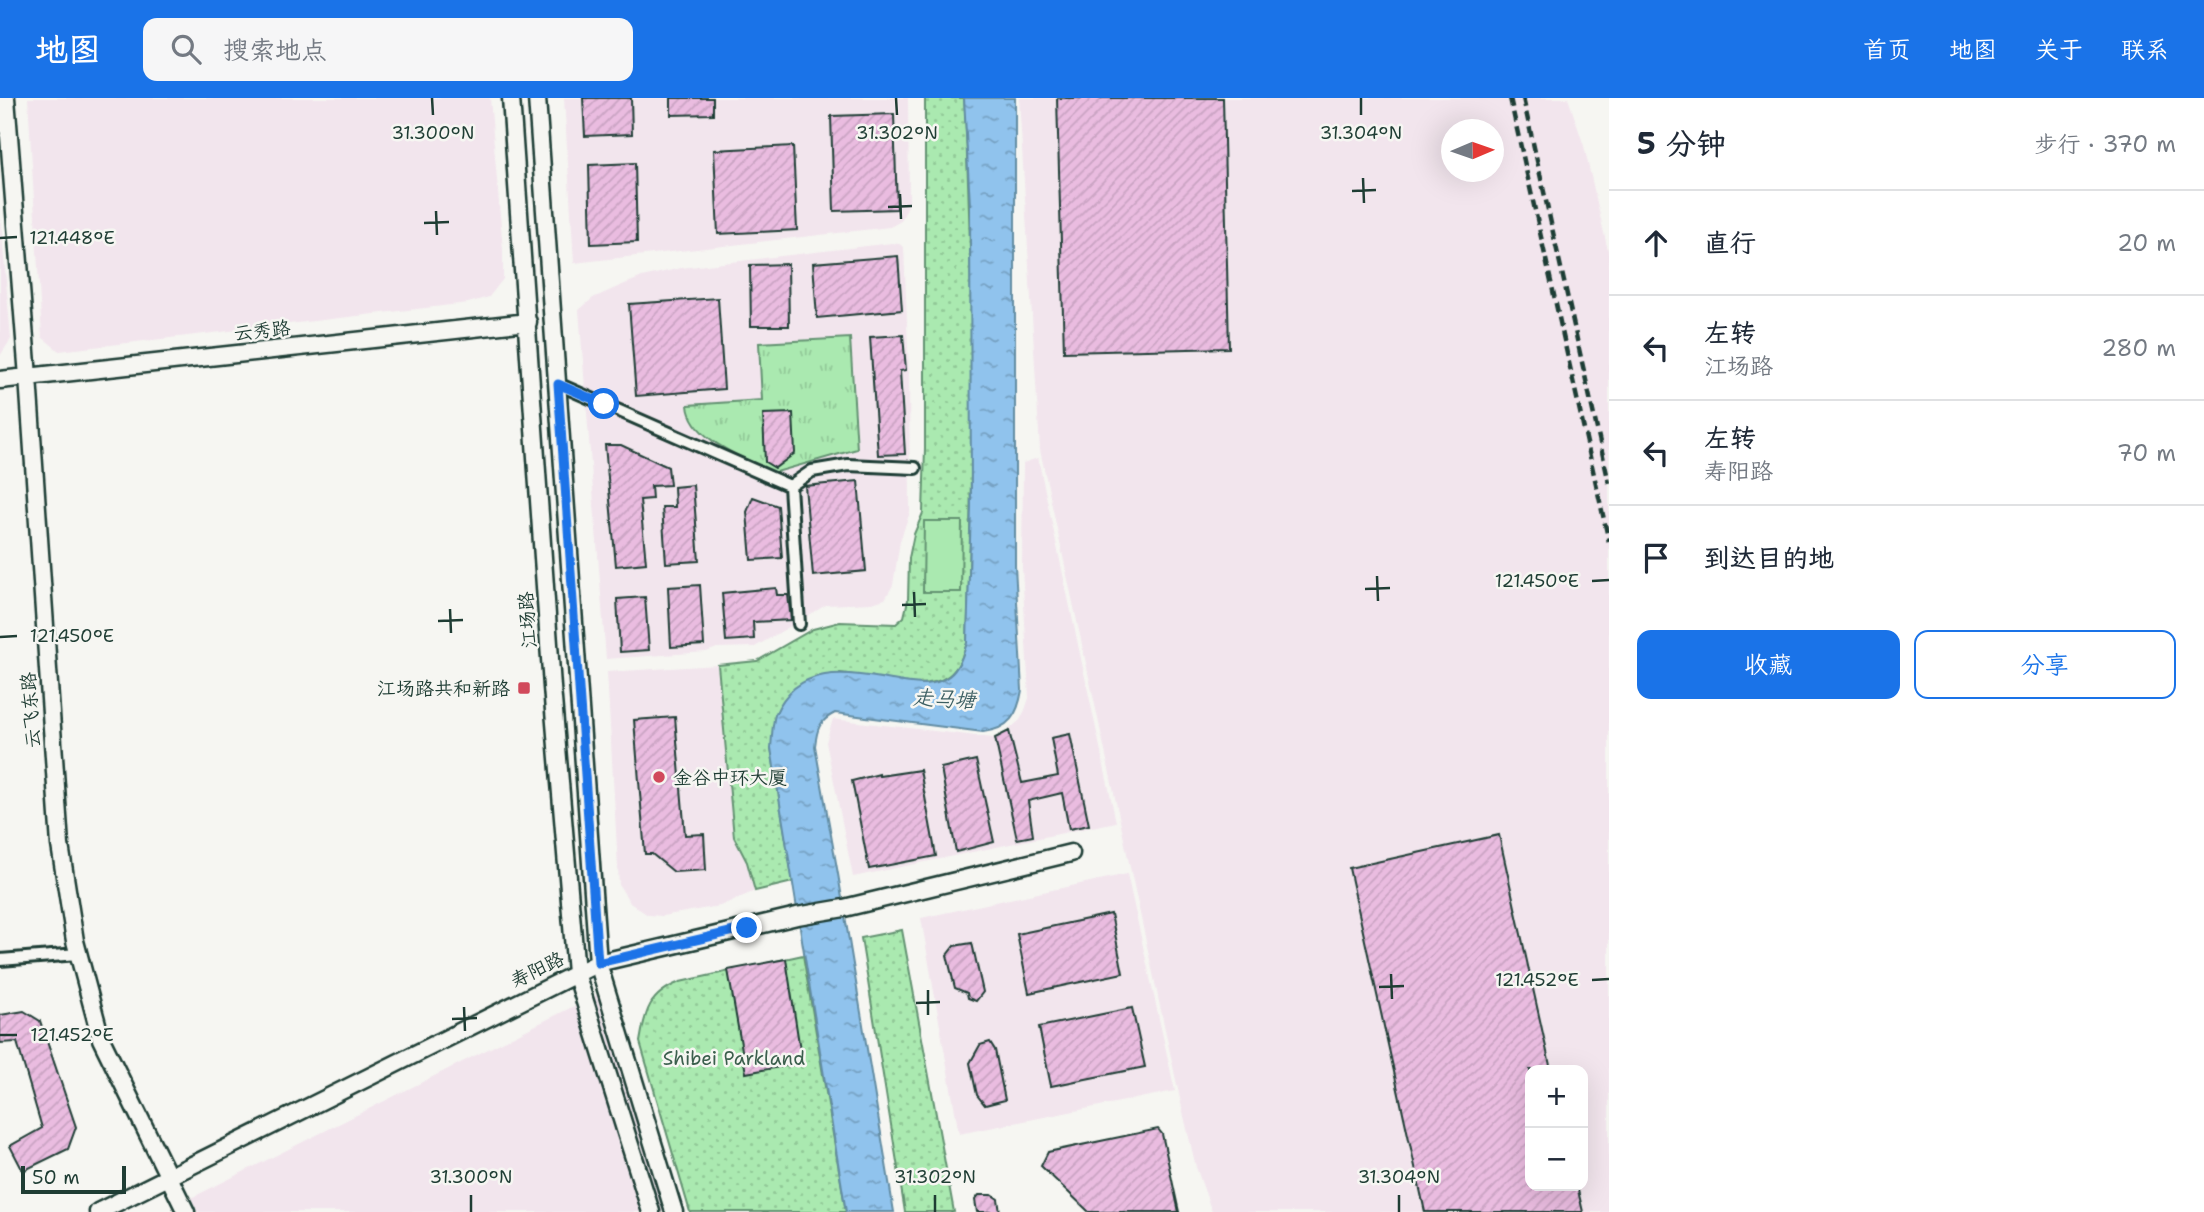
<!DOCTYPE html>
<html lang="zh">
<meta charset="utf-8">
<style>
body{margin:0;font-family:"Shantell Sans","LXGW WenKai TC",sans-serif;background:#f6f6f7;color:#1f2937}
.controls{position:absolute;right:21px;bottom:21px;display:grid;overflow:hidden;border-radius:14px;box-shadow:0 7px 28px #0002}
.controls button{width:63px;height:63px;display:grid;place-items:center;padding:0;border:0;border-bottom:2px solid #e0e1e3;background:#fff;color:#1f2937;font:35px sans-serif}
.compass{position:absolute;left:1441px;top:21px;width:63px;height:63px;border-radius:50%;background:#fff;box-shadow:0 7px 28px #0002;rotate:88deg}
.scale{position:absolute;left:21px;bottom:18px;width:105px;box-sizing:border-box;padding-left:7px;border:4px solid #1f3d34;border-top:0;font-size:19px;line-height:24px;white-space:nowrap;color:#1f3d34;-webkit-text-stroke:5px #f6f6f2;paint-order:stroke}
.stop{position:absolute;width:21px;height:21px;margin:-16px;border:5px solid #1a73e8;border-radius:50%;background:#fff}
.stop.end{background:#1a73e8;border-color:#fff;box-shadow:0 2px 7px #0008}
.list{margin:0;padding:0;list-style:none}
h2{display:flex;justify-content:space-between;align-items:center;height:91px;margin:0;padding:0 28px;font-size:30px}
h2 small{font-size:23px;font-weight:400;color:#747a83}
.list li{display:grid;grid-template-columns:46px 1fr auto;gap:21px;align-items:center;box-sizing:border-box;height:105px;padding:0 28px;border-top:2px solid #e0e1e3}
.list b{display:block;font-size:26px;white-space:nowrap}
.list p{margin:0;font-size:23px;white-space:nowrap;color:#747a83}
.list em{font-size:23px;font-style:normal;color:#747a83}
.actions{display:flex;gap:14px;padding:21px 28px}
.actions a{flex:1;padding:16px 0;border:2px solid #1a73e8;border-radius:14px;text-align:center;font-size:24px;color:#1a73e8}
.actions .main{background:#1a73e8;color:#fff}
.icon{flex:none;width:38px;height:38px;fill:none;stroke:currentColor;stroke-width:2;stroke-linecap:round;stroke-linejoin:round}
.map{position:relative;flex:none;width:1609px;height:1114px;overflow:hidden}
header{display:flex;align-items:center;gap:42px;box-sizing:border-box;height:98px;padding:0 35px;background:#1a73e8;color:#fff}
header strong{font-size:33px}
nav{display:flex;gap:38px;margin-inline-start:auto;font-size:24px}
.search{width:490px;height:63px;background:#f6f6f7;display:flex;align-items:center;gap:18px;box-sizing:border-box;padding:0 24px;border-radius:14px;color:#747a83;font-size:26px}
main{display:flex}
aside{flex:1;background:#fff}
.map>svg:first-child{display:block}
</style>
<header>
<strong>地图</strong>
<div class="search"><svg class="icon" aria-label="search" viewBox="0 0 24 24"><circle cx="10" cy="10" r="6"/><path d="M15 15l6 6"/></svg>搜索地点</div>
<nav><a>首页</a><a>地图</a><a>关于</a><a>联系</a></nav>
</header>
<main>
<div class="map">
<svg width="1609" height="1114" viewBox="0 0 1609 1114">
<defs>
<pattern id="grass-tufts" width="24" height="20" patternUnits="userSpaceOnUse" patternTransform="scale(1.75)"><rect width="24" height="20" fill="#aae9b0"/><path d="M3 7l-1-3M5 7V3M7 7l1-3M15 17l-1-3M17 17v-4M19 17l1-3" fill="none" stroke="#92c998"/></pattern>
<pattern id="park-dots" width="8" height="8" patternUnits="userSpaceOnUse" patternTransform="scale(1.75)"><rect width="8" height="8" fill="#aae9b0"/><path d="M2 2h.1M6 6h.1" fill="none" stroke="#92c998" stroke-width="1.8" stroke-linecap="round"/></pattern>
<pattern id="water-ripples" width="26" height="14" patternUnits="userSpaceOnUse" patternTransform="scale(1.75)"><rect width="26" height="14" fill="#90c3ed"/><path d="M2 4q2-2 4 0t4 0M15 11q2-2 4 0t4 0" fill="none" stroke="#75a0c1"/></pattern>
<pattern id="building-hatch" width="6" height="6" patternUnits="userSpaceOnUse" patternTransform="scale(1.75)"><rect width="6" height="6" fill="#eabce0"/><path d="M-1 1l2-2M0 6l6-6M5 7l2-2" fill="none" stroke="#c8a2c1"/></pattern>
</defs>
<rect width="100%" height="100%" fill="#f6f6f2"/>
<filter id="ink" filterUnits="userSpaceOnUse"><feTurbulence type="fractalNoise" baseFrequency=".0143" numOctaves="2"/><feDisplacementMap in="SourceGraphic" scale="14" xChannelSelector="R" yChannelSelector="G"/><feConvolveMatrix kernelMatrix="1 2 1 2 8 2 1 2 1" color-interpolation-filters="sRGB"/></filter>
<g filter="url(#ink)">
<!-- built -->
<path fill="#f2e5ed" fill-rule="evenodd" d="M28 0H490L503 152V181L489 199 468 205 59 253 42 239Z
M564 0H908L909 105 901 123 890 129 574 165Z
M1019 0H1568L1584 48 1609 157V1114H1212L1196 1069 1182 1010 1040 352ZM1451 32H1493V74H1451ZM1530 972H1583V1088H1530Z
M0 114 11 241 0 258Z
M892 145 899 146 904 149 909 275 910 414 900 443 893 487 885 501 872 505 826 507 755 549 717 550 706 554 606 561 579 212 593 200 620 188 642 179 681 170Z
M1038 360 1116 724 853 779 826 644 833 621 993 640 1005 635 1020 622 1025 612 1029 600 1022 469 1023 365Z
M718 567 734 739 747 764 755 793 720 808 662 818 648 817 630 805 619 787 607 574Z
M1127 776 1175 993 959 1036 921 820Z
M598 896 666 1114H198L191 1100Z"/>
<!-- grass -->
<path fill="url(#grass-tufts)" stroke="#649372" stroke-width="2" d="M850 240 857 351 773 375C746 361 690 341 688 307L762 302 759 245Z"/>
<!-- park -->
<path fill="url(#park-dots)" stroke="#649372" stroke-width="2" d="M925 0H964L965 14C974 191 973 368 967 545 963 557 959 570 948 578 923 596 870 578 840 575L771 650 793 784 755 793 747 764 734 739 718 567 757 563 813 531 840 524 896 526 904 519 908 502 909 460 914 436 923 415 925 350Z
M902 832 954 1114H905L861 840Z
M803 857 846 1114H690L640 944C645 913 649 896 680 884Z"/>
<!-- pitch -->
<path fill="#aae9b0" stroke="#649372" stroke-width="2" d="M924 423H962L961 494H923Z"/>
<!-- water -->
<path fill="url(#water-ripples)" stroke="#638da3" stroke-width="2" d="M964 0H1015V468L1022 592C1018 616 1010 631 983 634L835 615C819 623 817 631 815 648L838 776 894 1114H846L771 650C772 640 772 627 775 617 797 565 847 574 892 582 911 585 932 591 949 578 959 570 963 557 967 545L971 409 970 107Z"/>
<!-- building -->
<path fill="url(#building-hatch)" stroke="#1f3d34" stroke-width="2" d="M583 0H631L632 36 585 38Z
M671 0H713V16L671 17Z
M1057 0H1223L1229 250 1064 254Z
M894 16 897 111 834 113 831 18Z
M793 48 797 132 718 136 714 52Z
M635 65 637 144 591 146 589 67Z
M898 158 902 212 817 220 813 165Z
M788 166 789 228H751L750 167Z
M718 200 724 291 636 298 629 206Z
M903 237 906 272 900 273 905 356 878 357 870 239Z
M793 315 795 355 775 370 765 364 763 316Z
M605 347H621L668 369 670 387 651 388 652 401 640 402 646 465 616 468Z
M858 383 866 473 813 478 805 388Z
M693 387 699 463 666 465 662 409H675L674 389Z
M753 399 778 408 782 460 751 462 747 414Z
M700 487 704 547 671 549 668 489Z
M776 490 777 497H788L791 522 753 524 754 541 726 543 722 495Z
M645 499 649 552 620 554 617 501Z
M675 619 685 737 704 736 706 772 674 774 652 756H645L634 622Z
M1009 633 1022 685 1058 678 1051 640 1070 636 1089 727 1069 731 1062 695 1028 703 1033 738 1017 741 995 640Z
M976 662 994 744 956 754 941 670Z
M920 672 936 758 869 771 852 683 879 676V678Z
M1499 737 1551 972H1530V1088H1577L1583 1114H1425L1349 770Z
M1111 816 1123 875 1029 895 1017 836Z
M972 845 983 894 976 903 968 900 967 895 955 890 947 857 954 848Z
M786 861 802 965 746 975 728 872Z
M1132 910 1145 969 1051 988 1039 929Z
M24 913 40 923 76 1029 68 1051 23 1073 10 1048 42 1030 17 944 0 945V917Z
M990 944 995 952 1005 1002 985 1007 977 997 970 965 980 947Z
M1158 1031 1162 1036 1179 1114H1089L1041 1068 1048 1054Z
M979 1097H992L998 1101 1000 1114H977L975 1102Z"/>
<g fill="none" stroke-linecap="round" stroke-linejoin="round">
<defs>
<path id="street" d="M558 286 790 388
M790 388 799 526
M790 388 812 373 848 367 915 370
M0 862 78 856"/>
<path id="secondary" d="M6 0 28 279 60 747 75 843 101 941 186 1114
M511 0 552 589 576 875 651 1114
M537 0 598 865 674 1114
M0 282 528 224
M98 1114 598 865 797 818 844 810 1071 755"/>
</defs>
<!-- street casing -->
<use href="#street" stroke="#1f3d34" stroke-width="16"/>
<!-- secondary casing -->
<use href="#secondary" stroke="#1f3d34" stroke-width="21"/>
<!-- street -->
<use href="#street" stroke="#f6f6f2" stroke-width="10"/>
<!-- secondary -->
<use href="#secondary" stroke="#f6f6f2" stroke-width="16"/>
<!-- rail -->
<path stroke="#1f3d34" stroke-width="4.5" stroke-dasharray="10 5" stroke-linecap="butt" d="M1510 0 1609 444
M1523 0 1609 385"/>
</g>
</g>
<g fill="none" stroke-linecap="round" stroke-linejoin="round" filter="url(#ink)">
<!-- route -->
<path stroke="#1a73e8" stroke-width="9" d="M604 306 558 286 598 865 747 830"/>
</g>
<!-- ticks -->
<path fill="none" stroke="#1f3d34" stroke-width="2.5" d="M432 0 433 17M896 0 897 17M1361 0V17M1363 80 1364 105M1352 93 1376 92M900 96 901 121M888 109 912 108M436 113 437 137M424 125 449 124M0 140 17 139M1377 478 1378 503M1592 483 1609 482M1365 491 1390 490M914 494 915 519M902 507 926 506M450 511 451 535M438 523 463 522M0 539 17 538M1391 876 1392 901M1592 882 1609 881M1379 889 1404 888M928 892V917M916 905 940 904M464 909 465 933M452 921 477 920M0 937H17M471 1097V1114M935 1097V1114M1399 1097V1114"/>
<!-- markers -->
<g fill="#d1495b" stroke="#f6f6f2" stroke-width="2.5">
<rect x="517" y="583" width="14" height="14" rx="3.5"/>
<circle cx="659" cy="679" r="7"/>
</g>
<g text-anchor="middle" stroke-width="5" stroke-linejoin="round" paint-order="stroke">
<!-- street labels -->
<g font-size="19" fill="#1f3d34" stroke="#f6f6f2">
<text transform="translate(262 232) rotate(-6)" y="7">云秀路</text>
<text transform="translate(527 522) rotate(-94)" y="7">江场路</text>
<text transform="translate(30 612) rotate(-94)" y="7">云飞东路</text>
<text transform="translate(537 871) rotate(-26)" y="7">寿阳路</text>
</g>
<!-- poi labels -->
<g font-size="19" fill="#1f3d34" stroke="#f6f6f2" text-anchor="end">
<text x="510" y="597">江场路共和新路</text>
<text x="673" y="686" text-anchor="start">金谷中环大厦</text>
</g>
<!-- park labels -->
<g font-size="19" fill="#3b5f4d" stroke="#f6f6f2">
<text x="734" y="967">Shibei Parkland</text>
</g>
<!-- water labels -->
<g font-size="21" font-style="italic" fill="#3b5e62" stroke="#f6f6f2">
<text transform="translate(944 601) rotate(3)" y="7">走马塘</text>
</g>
</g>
<g font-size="18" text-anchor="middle" fill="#1f3d34" stroke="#f6f6f2" stroke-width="5" stroke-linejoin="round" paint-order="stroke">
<text x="433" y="41">31.300°N</text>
<text x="897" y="41">31.302°N</text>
<text x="1361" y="41">31.304°N</text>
<text x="72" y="146">121.448°E</text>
<text x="1537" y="489">121.450°E</text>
<text x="72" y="544">121.450°E</text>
<text x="1537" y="888">121.452°E</text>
<text x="72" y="943">121.452°E</text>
<text x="471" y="1085">31.300°N</text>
<text x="935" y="1085">31.302°N</text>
<text x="1399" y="1085">31.304°N</text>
</g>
</svg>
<div class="controls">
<button>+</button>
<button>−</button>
</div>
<svg class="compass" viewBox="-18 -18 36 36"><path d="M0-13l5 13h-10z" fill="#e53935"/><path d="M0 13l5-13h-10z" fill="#747a83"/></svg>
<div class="scale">50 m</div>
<div class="stop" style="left:604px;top:306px"></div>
<div class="stop end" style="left:747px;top:830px"></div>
</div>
<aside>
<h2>5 分钟<small>步行 · 370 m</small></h2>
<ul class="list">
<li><svg class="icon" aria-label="ahead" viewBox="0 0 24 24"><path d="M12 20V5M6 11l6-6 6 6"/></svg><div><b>直行</b></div><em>20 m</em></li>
<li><svg class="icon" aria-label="left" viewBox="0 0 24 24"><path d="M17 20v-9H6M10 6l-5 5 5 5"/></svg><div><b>左转</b><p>江场路</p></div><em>280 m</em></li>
<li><svg class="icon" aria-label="left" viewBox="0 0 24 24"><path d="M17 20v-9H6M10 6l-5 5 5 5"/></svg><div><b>左转</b><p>寿阳路</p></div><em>70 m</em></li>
<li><svg class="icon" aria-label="arrive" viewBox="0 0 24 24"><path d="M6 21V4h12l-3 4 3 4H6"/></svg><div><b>到达目的地</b></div></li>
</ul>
<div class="actions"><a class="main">收藏</a><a>分享</a></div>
</aside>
</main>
